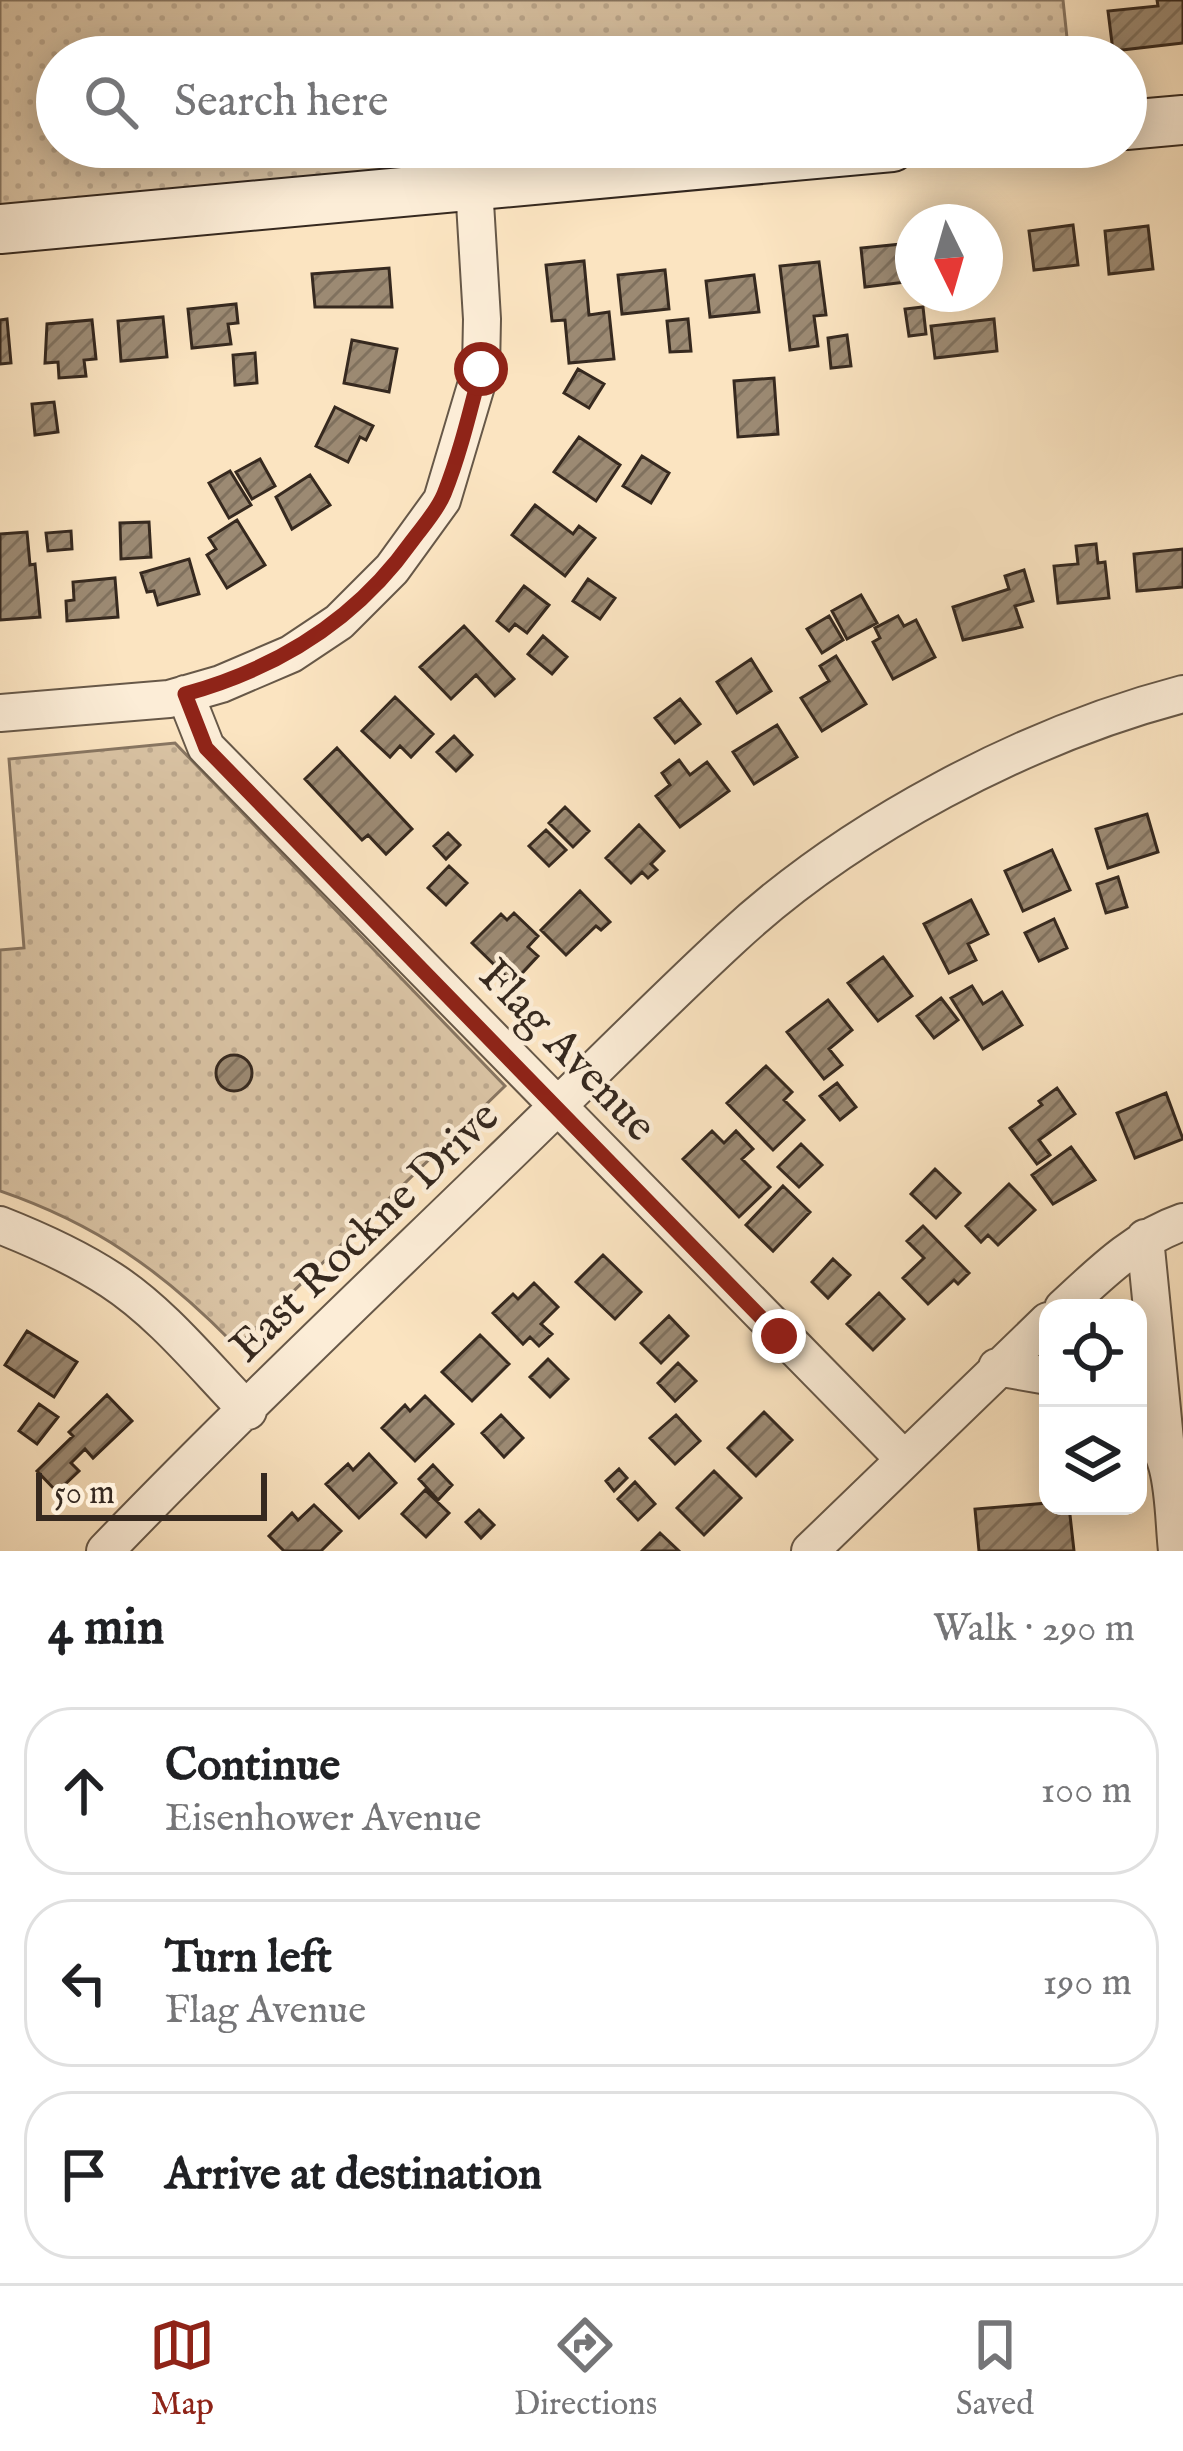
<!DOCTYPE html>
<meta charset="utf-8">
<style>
body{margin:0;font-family:"IM FELL English",serif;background:#f2f2f2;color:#202124}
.controls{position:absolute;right:36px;bottom:36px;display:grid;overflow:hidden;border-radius:24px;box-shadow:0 6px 30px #0003}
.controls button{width:108px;height:108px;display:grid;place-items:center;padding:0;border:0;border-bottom:3px solid #e0e0e0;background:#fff;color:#202124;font:60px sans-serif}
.compass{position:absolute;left:895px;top:204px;width:108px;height:108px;border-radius:50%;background:#fff;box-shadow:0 6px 30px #0003;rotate:175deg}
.scale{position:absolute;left:36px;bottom:30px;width:231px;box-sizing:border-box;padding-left:12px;border:6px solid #36291f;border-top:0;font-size:33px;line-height:42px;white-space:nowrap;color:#36291f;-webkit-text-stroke:9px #fcedd7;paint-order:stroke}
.stop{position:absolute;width:36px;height:36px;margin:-27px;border:9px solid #8f2418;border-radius:50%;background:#fff}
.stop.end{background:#8f2418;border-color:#fff;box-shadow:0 3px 12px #0008}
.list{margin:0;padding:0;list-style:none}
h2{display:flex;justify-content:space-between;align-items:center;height:156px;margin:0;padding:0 48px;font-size:51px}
h2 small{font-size:39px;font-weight:400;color:#757577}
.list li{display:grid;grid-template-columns:78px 1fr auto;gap:36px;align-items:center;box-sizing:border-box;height:168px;margin:0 24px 24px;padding:0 24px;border:3px solid #e0e0e0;border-radius:48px}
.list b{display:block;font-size:45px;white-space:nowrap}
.list p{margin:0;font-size:39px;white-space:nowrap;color:#757577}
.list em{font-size:39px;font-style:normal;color:#757577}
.icon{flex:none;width:66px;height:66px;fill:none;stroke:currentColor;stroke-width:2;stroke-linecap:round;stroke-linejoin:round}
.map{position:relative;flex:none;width:1183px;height:1551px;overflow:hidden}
.search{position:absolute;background:#fff;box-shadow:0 6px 30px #0003;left:36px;right:36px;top:36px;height:132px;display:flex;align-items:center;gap:30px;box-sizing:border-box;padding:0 42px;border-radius:66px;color:#757577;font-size:45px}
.sheet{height:732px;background:#fff}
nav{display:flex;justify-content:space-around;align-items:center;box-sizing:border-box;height:168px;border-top:3px solid #e0e0e0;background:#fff;font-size:33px;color:#757577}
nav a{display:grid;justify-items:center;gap:6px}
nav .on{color:#8f2418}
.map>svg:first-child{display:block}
</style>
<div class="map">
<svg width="1183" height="1551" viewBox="0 0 1183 1551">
<defs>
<pattern id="grass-dots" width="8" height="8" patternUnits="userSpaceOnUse" patternTransform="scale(3)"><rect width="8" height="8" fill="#dac4a5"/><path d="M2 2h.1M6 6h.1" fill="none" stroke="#bca88e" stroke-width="1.8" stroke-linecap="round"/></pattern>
<pattern id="building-hatch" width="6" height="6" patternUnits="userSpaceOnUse" patternTransform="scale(3)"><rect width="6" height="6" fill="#9c8a73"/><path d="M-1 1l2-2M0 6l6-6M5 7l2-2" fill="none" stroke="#80715e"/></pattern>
</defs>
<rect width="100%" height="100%" fill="#fbe4c1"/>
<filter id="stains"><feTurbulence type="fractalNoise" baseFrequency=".00167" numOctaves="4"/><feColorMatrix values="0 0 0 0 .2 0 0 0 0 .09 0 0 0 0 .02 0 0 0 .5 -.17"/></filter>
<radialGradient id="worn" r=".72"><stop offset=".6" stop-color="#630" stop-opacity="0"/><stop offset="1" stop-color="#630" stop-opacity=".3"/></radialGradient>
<!-- grass -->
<path fill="url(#grass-dots)" stroke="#887662" stroke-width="3" d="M0 0H1063L1069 57H57V147H639L0 206Z
M175 743 505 1086 241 1342H232C161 1270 96 1224 0 1191V950L24 948 9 759Z"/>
<!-- building -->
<path fill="url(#building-hatch)" stroke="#36291f" stroke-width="3" d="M1157 0H1183V43L1113 51 1108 11 1158 6Z
M1073 225 1078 265 1034 270 1029 231Z
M1148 226 1153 269 1109 274 1105 231Z
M991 243 996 278 985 280V244Z
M902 244 906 282 865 287 861 248Z
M584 261 589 315 609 312 614 359 569 363 565 320 552 321 546 265Z
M819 262 826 315 814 316 818 346 790 350 780 266Z
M389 268 392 307H315L312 274Z
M665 270 669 309 622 314 618 275Z
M754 275 759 312 710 317 706 281Z
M236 304 238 323 228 324 231 344 192 348 188 309Z
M923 307 926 334 909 336 905 309Z
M163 317 167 357 121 361 118 321Z
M7 319 11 363 0 364V320Z
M688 319 691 351 670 352 667 321Z
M994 319 997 351 935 358 931 326Z
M92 320 96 359 84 360 86 376 59 378 58 362 45 363 47 324Z
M847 335 851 366 831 368 828 338Z
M352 340 397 349 389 392 344 383Z
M255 353 257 383 235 385 233 355Z
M578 369 604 384 589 408 564 393Z
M774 378 778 434 738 437 734 381Z
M54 402 58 432 35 435 32 404Z
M335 407 373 426 366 440 360 437 348 462 316 446Z
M579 437 620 465 596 501 554 472Z
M642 456 669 473 651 503 623 486Z
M260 459 275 486 252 499 236 472Z
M230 471 251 505 229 518 209 483Z
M310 475 330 505 292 529 276 497Z
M535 505 573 534 579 526 595 538 565 576 512 535Z
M237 520 265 565 227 588 207 555 216 549 209 538Z
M149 522 151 557 121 559 120 523Z
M71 531 72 549 48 551 46 533Z
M27 532 30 565 35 564 40 617 0 620V534Z
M1096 544 1098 563 1105 562 1109 598 1058 603 1054 566 1078 564 1076 546Z
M1183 549V587L1137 591 1134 554Z
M189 559 199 594 158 605 154 591 147 592 141 573Z
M1024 570 1033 601 1015 606 1022 627 963 640 953 607 1009 589 1005 576Z
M115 578 118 617 67 621 66 601 74 600 73 582Z
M588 579 615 598 600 619 573 601Z
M524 586 549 605 527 633 515 624 509 631 497 621Z
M861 595 877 623 847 639 832 611Z
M829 616 843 640 822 653 807 629Z
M898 616 904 626 916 620 935 657 893 679 873 642 880 638 875 628Z
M464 626 514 679 495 696 476 675 451 699 420 667Z
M543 636 567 657 552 674 528 654Z
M836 656 866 704 822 731 801 698 829 681 820 666Z
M751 659 771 691 737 713 717 682Z
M395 697 433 734 411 757 400 746 390 757 362 731Z
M680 699 700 724 675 743 655 718Z
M777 725 797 757 754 784 733 752Z
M454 736 472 755 456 771 437 752Z
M337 748 412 829 386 854 368 835 362 840 305 779Z
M679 760 690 775 707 762 729 791 680 827 656 796 670 785 662 773Z
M565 807 589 831 573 847 549 823Z
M1147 814 1158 852 1108 868 1096 829Z
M639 825 664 851 651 864 657 870 648 878 642 872 631 883 606 858Z
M546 830 566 850 549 866 529 846Z
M448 833 460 845 446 859 434 846Z
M1052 850 1070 890 1023 911 1005 871Z
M449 866 467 883 446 905 428 888Z
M1118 877 1127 907 1106 913 1097 884Z
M580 891 610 922 601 930 596 926 566 955 541 930Z
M971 900 988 934 968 944 976 960 949 973 924 924Z
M514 913 538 936 528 947 538 956 513 983 472 943 501 914 507 920Z
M1054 919 1067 948 1039 961 1025 933Z
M883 957 912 996 878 1021 848 983Z
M972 986 983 1004 1002 992 1022 1025 983 1049 951 998Z
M941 998 958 1020 934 1038 917 1016Z
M828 1000 852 1030 829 1049 842 1065 824 1079 787 1032Z
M216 1073a18 18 0 1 1 36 0a18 18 0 1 1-36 0Z
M766 1066 792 1092 784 1100 804 1120 773 1150 727 1103Z
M837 1083 856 1107 840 1120 820 1096Z
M1057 1088 1075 1114 1039 1140 1050 1155 1037 1164 1010 1128 1042 1105 1039 1101Z
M1166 1093 1183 1139 1135 1158 1117 1113Z
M712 1131 724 1143 736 1131 753 1149 742 1159 770 1187 739 1217 683 1159Z
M801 1144 822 1165 799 1187 778 1167Z
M1071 1147 1095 1180 1053 1204 1032 1175Z
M935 1169 960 1193 936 1218 911 1194Z
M1009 1184 1035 1210 998 1245 988 1235 981 1242 966 1226Z
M783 1186 810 1212 773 1251 746 1225Z
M923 1226 969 1273 958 1284 954 1280 928 1304 903 1278 924 1258 907 1241Z
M603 1255 641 1292 615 1319 576 1282Z
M833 1259 850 1275 828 1298 812 1282Z
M534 1283 558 1307 541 1324 552 1334 539 1346 530 1337 523 1344 493 1313 513 1294 518 1299Z
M879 1293 904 1319 873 1350 847 1324Z
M669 1316 688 1336 661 1363 641 1343Z
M27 1331 77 1362 54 1397 5 1365Z
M480 1335 509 1364 472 1401 442 1372Z
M548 1359 568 1379 550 1397 530 1377Z
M678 1363 696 1381 675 1401 658 1383Z
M107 1395 132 1421 93 1458 85 1449 71 1463 79 1471 57 1492 37 1471 73 1436 69 1432Z
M425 1396 453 1424 415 1461 382 1428 405 1405 410 1411Z
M39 1404 58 1417 37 1444 19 1431Z
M764 1412 792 1440 756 1476 728 1448Z
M501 1415 523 1438 504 1457 482 1433Z
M676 1415 700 1441 675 1464 650 1438Z
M369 1454 396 1483 359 1518 326 1484 348 1464 353 1470Z
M433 1465 452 1485 438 1500 419 1479Z
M619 1469 627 1478 614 1491 606 1481Z
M714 1471 741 1498 704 1535 677 1508Z
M635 1482 655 1504 638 1520 618 1499Z
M425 1490 449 1513 426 1537 402 1514Z
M1048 1503V1506H1069L1074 1551H979L975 1509Z
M314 1505 341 1531 321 1551H284L269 1536 292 1513 298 1520Z
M479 1510 494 1525 481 1538 466 1522Z
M660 1533 679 1551H642Z"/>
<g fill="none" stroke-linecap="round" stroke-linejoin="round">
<defs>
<path id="street" d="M185 694 206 747 903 1458
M0 713 169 699 221 684 291 654 339 622 392 569 442 500 481 369 482 319 474 186
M0 1225C38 1240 76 1257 111 1280 162 1313 205 1367 248 1411
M1145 1238 1167 1460
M1063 1308C1100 1274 1134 1239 1183 1222
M997 1367 1048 1376
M1138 1420C1177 1449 1172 1506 1177 1551
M105 1551C231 1420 364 1294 495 1167 573 1092 650 1013 730 939 849 828 1026 735 1183 694
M810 1551 1048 1321"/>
<path id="secondary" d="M1126 125 1183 120
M0 229 892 147"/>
</defs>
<!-- street casing -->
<use href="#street" stroke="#675848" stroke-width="40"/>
<!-- secondary casing -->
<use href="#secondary" stroke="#36291f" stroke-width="52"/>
<!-- street -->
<use href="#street" stroke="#fcedd7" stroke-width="36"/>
<!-- secondary -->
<use href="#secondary" stroke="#fcedd7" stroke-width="48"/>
</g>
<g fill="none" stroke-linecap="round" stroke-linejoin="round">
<!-- route -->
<path stroke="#8f2418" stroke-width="15" d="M481 369C470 411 460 454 444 494 437 511 423 526 412 541 356 620 279 668 185 694L206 748 779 1336"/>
</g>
<g text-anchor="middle" stroke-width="9" stroke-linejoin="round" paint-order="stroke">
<!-- street labels -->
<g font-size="45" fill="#36291f" stroke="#fcedd7">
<text transform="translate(569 1049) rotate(46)" y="16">Flag Avenue</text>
<text transform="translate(363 1230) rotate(-44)" y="16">East Rockne Drive</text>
</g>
</g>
<rect width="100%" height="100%" filter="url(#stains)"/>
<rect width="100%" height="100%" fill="url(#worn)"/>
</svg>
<div class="controls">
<button><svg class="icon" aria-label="locate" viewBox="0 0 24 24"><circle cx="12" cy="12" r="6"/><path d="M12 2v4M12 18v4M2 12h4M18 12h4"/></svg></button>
<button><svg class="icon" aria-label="layers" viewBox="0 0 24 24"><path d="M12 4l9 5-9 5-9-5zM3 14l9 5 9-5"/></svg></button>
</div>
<svg class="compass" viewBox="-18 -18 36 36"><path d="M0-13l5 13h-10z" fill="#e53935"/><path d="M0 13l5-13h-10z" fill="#757577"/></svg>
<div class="scale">50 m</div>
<div class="stop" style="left:481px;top:369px"></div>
<div class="stop end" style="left:779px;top:1336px"></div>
<div class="search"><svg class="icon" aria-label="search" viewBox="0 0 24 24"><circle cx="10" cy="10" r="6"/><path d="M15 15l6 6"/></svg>Search here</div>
</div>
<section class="sheet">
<h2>4 min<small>Walk · 290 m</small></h2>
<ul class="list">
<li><svg class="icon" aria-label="ahead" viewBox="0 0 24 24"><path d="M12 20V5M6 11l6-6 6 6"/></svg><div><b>Continue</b><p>Eisenhower Avenue</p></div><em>100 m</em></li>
<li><svg class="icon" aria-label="left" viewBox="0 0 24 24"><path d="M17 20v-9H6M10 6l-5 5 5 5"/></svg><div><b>Turn left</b><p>Flag Avenue</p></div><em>190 m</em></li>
<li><svg class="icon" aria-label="arrive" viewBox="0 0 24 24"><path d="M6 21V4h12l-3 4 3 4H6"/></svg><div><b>Arrive at destination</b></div></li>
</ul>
</section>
<nav>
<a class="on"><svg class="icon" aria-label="map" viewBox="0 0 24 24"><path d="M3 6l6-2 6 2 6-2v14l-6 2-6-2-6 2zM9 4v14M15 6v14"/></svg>Map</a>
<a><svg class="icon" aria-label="directions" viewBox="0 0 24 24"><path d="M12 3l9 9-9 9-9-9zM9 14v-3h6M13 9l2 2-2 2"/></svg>Directions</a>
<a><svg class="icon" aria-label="saved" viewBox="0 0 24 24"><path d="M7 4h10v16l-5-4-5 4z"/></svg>Saved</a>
</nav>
